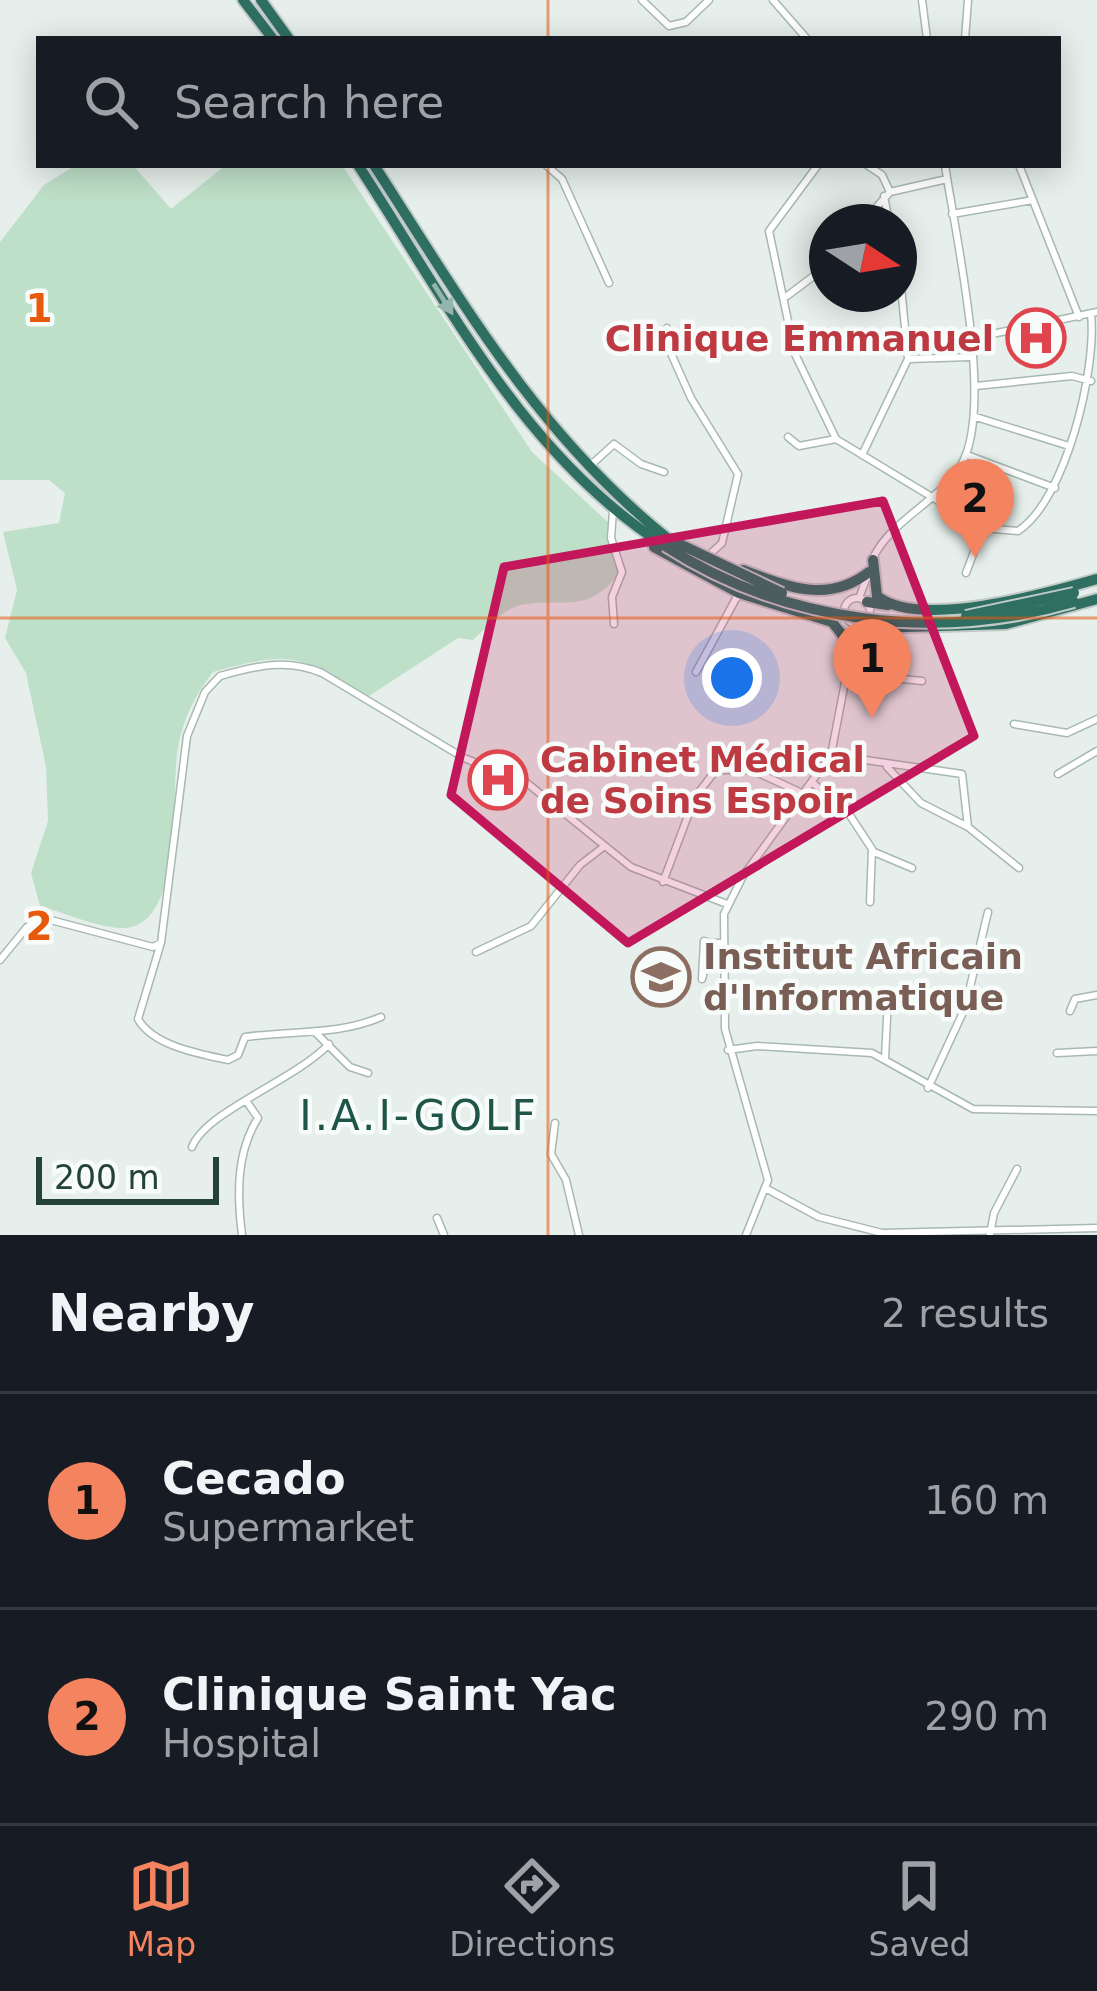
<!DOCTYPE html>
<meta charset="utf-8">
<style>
body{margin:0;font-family:"DejaVu Sans",sans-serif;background:#20242c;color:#f1f3f6}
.compass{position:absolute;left:809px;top:204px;width:108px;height:108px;border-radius:50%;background:#171b24;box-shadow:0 6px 30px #0003;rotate:102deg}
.scale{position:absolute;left:36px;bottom:30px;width:183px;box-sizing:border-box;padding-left:12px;border:6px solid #24423a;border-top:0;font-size:33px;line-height:42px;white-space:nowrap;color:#24423a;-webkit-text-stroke:9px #f7fbf9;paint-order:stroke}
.you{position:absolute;left:732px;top:678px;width:42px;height:42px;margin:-30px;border:9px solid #fff;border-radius:50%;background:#1a73e8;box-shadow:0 0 0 18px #1a73e833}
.badge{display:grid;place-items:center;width:78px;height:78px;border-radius:50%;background:#f4845f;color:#111;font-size:39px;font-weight:700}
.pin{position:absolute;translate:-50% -99px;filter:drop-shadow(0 3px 6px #0008)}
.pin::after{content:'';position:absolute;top:63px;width:42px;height:36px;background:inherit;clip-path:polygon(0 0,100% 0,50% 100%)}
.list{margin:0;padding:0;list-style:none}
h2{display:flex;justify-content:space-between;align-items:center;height:156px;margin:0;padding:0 48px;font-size:51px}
h2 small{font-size:39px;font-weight:400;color:#9ea1a6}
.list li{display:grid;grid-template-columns:78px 1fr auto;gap:36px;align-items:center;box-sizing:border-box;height:216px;padding:0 48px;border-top:3px solid #363941}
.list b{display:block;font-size:45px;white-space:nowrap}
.list p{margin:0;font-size:39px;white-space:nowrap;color:#9ea1a6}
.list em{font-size:39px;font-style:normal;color:#9ea1a6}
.icon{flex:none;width:66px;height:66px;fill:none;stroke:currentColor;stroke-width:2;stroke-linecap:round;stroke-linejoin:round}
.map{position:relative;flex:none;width:1097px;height:1235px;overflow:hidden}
.search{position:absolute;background:#171b24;box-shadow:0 6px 30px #0003;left:36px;right:36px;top:36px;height:132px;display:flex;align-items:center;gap:30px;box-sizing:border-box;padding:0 42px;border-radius:0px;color:#9ea1a6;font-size:45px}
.sheet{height:588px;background:#171b24}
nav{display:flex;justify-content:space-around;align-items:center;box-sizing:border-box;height:168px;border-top:3px solid #363941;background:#171b24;font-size:33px;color:#9ea1a6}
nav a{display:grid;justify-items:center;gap:6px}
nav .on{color:#f4845f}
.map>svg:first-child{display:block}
</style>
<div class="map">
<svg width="1097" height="1235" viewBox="0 0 1097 1235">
<rect width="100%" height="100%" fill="#e6efeb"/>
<!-- green -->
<path fill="#bfe0c8" d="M76 165H133L171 209 226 165H342L532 452 610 524 619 574C586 615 565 597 521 605 505 608 485 629 473 640L458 638 369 696C300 655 292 650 213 672 195 695 183 719 178 748 170 789 186 930 121 928 96 927 65 913 40 906L31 873 48 821 46 767 26 673 5 638 17 590 3 532 59 523 65 493 49 480H0V242L44 185Z"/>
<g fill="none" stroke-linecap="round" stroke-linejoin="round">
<defs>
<path id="minor" d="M642 0 669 26 686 22 709 0
M773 0 807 39
M922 0 927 39
M965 39 968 0
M546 165 562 179 609 283
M818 165 769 231 795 354 836 439 983 528 1018 531C1066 500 1097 368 1091 314
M867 165 882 175 890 192
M1019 165 1079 317
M884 196 889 222
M952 214 1033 200
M863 222 890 192 947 179
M787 296 827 266
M667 328 669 349 691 398 738 474 722 543 710 554
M968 339 1097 312
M908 359 970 357
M976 386 1072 376 1091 381
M976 417 1069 446
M788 437 799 446 836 439
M862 455 908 359 899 266
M967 455 1055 488
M591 465 614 444 641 464 664 472
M613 511 611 538 622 572 612 597 614 624
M873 558C892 519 939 502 961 465 995 408 955 234 945 165
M966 573 983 528
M844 611a13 13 0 1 1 26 0a13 13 0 1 1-26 0Z
M859 598 867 577
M852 643 855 624
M696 672 739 593
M846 673 922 681
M1014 724 1067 733 1097 719
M831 755 962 774 968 827 1019 868
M887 767 921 803 966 826
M1058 774 1097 751
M814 784 849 814 872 849 870 902
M874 852 912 868
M663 882 695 797 716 770H752L806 795
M711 943 704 941 702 979 711 943H721
M160 946 138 1019C153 1046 200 1054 228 1060L238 1055 245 1037C293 1030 336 1036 381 1017
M476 952 531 926 580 865 602 848
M0 960 27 927 43 918 153 947 161 943 187 736 205 692 220 676C255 666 287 658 322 673L464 758 527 783 631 867 727 904
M1070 1011 1075 999 1097 995
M316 1033 350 1067 368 1073
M728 1050 757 1046 872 1053 973 1109 1097 1111
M1057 1053 1097 1051
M885 1059 888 997
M928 1088 965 1008 988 912
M555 1123 551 1154 566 1180 579 1235
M192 1147C206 1111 294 1081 329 1044
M767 1189 819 1217 882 1233 1097 1228
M437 1218 444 1235
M990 1234 994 1213 1017 1169
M242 1235C237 1195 236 1153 258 1118L247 1102
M746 1235 768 1180 725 1029 724 914 743 876 831 755 850 656"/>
<path id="highway" d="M243 0 273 39
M261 0 289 39
M358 165C447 301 523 455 665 546
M374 165C463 303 537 433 667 538
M654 547 739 593 832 622 851 646
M873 560 877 596C920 630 1048 593 1097 579
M743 570C788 587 828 604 869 572
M867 602 888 605
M850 654 875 628 1006 624 1097 599"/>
</defs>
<!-- minor casing -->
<use href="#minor" stroke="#a8b8b2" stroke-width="9"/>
<!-- highway casing -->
<use href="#highway" stroke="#c2cac8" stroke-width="14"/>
<!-- minor -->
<use href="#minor" stroke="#fff" stroke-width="6"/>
<!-- highway -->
<use href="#highway" stroke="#2f6f62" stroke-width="10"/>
<defs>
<path id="highway-bridge" d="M667 538 782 593
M665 546C786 624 936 642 1074 602
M966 616 1074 593"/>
</defs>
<!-- highway-bridge casing -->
<use href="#highway-bridge" stroke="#c2cac8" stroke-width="14" stroke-linecap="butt"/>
<!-- highway-bridge -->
<use href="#highway-bridge" stroke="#2f6f62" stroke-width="10"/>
</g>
<!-- one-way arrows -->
<defs><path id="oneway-solid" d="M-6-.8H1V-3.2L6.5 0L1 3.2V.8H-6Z" transform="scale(3)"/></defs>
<use fill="#93b5ae" href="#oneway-solid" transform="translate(443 299) rotate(58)"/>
<!-- marked area -->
<path fill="#c2185b" fill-opacity="0.2" stroke="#c2185b" stroke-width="9" stroke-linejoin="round" d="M883 501 974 736 628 943 451 795 504 567Z"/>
<!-- grid -->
<path fill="none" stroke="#e8590c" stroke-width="3" stroke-opacity="0.55" d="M548 0V39M548 165V1235M0 618H1097"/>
<!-- icons -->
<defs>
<symbol id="hospital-ring" viewBox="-11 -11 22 22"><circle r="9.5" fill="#f7fbf9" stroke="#e0444e" stroke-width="1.5"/><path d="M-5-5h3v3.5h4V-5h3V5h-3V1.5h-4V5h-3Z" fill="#e0444e"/></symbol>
<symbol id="university-ring" viewBox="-11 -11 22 22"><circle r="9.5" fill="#f7fbf9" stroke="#8d6e63" stroke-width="1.5"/><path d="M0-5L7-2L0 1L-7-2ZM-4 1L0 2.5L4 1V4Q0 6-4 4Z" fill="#8d6e63"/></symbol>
</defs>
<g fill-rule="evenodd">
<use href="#hospital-ring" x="1003" y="305" width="66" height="66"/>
<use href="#hospital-ring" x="465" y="747" width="66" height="66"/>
<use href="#university-ring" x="628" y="944" width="66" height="66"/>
</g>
<g text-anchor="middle" stroke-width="9" stroke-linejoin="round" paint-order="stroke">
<!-- health labels -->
<g font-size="36" font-weight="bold" fill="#be3a42" stroke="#f7fbf9" text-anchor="end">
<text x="994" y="351">Clinique Emmanuel</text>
<text x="540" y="772" text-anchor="start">Cabinet Médical<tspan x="540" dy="41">de Soins Espoir</tspan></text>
</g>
<!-- education labels -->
<g font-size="36" font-weight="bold" fill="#785e54" stroke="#f7fbf9" text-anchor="start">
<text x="703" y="969">Institut Africain<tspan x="703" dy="41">d'Informatique</tspan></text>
</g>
<!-- quarter labels -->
<g font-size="42" letter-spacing="3" fill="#1f5548" stroke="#f7fbf9">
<text x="419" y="1130">I.A.I-GOLF</text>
</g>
</g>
<g font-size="39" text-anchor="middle" font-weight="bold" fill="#e8590c" stroke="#f7fbf9" stroke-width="9" stroke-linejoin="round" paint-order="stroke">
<text x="39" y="322">1</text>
<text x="39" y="940">2</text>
</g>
</svg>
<svg class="compass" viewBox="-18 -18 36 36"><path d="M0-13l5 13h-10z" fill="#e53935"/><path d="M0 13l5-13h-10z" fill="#9ea1a6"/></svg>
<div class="scale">200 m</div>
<div class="you"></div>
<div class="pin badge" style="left:872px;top:718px">1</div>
<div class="pin badge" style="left:975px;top:558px">2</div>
<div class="search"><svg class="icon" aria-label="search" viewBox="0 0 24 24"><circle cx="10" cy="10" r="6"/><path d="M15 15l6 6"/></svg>Search here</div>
</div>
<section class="sheet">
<h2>Nearby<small>2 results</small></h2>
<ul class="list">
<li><span class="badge">1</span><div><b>Cecado</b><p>Supermarket</p></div><em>160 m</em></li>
<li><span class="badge">2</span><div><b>Clinique Saint Yac</b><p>Hospital</p></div><em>290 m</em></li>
</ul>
</section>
<nav>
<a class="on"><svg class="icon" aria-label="map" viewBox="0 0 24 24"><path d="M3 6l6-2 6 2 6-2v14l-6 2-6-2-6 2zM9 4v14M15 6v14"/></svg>Map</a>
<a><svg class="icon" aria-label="directions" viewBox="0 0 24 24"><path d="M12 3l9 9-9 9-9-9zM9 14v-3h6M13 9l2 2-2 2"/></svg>Directions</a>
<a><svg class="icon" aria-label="saved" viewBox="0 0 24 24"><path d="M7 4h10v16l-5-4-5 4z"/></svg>Saved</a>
</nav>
